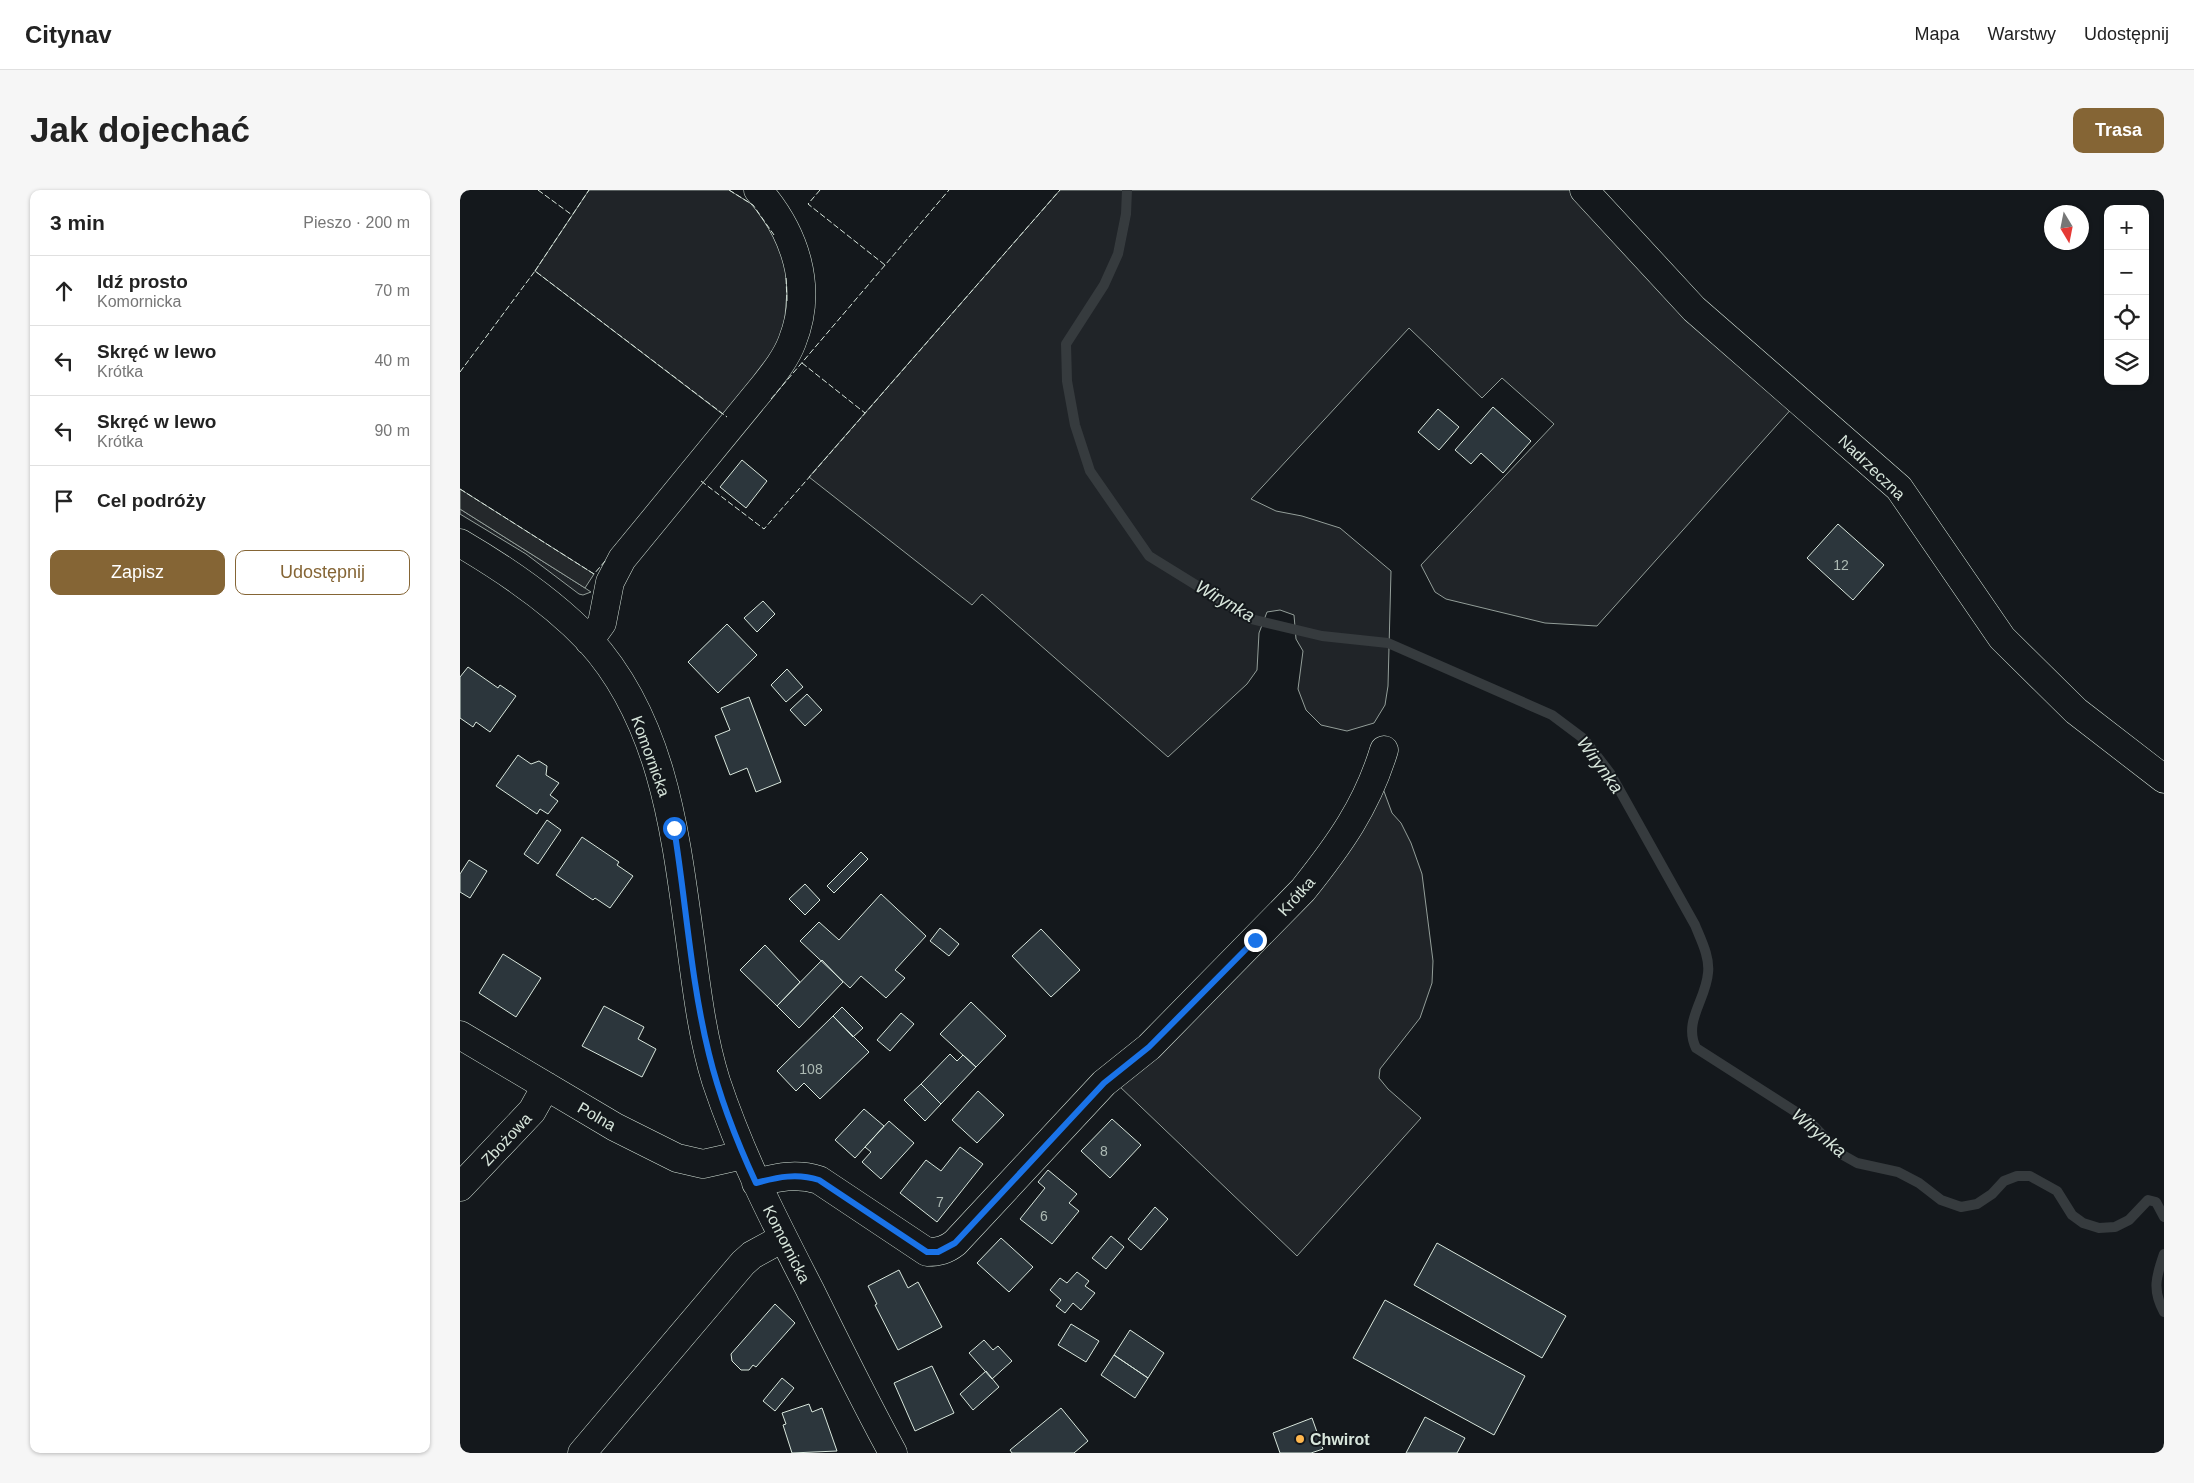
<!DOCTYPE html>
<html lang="pl">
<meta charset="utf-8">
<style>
body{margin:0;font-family:Helvetica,sans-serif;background:#f6f6f6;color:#222}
.controls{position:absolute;right:15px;top:15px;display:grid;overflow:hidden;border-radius:10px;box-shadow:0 1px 4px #0004}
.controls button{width:45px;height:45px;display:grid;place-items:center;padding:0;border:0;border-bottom:1px solid #e0e0e0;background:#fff;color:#222;font:25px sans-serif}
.compass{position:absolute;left:1584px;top:15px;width:45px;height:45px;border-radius:50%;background:#fff;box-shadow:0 1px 4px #0004;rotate:170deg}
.stop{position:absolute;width:15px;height:15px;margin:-11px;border:4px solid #1a73e8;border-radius:50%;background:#fff}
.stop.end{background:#1a73e8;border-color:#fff;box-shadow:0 1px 5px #0008}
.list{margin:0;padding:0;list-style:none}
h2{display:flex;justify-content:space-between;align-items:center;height:65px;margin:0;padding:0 20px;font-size:21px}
h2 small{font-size:16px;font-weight:400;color:#767676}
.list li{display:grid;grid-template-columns:32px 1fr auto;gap:15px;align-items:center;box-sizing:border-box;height:70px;padding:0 20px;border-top:1px solid #e0e0e0}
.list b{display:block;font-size:19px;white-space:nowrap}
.list p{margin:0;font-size:16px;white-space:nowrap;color:#767676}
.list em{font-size:16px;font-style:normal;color:#767676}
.actions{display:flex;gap:10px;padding:15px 20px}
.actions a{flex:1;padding:11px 0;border:1px solid #856535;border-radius:10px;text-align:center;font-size:18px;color:#856535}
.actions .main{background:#856535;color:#fff}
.icon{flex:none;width:28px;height:28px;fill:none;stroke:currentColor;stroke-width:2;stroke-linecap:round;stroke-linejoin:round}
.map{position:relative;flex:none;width:1704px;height:1263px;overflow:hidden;border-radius:10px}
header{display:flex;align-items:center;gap:30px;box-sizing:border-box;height:70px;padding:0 25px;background:#fff;border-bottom:1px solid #e0e0e0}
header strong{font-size:24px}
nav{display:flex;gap:28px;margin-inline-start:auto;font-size:18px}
.intro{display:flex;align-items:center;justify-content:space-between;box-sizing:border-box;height:120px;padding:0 30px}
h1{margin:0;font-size:35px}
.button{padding:12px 22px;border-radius:10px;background:#856535;color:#fff;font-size:18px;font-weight:700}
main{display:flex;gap:30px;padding:0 30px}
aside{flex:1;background:#fff;border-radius:10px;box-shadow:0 1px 4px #0004}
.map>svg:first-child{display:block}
</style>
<header>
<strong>Citynav</strong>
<nav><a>Mapa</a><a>Warstwy</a><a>Udostępnij</a></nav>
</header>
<div class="intro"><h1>Jak dojechać</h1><a class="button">Trasa</a></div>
<main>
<aside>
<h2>3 min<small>Pieszo · 200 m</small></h2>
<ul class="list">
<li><svg class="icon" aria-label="ahead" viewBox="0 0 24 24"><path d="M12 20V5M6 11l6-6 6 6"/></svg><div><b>Idź prosto</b><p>Komornicka</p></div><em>70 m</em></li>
<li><svg class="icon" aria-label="left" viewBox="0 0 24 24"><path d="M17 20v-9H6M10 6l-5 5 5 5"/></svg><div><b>Skręć w lewo</b><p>Krótka</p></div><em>40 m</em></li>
<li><svg class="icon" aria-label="left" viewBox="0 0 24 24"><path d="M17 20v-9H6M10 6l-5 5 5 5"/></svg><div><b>Skręć w lewo</b><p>Krótka</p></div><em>90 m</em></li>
<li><svg class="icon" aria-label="arrive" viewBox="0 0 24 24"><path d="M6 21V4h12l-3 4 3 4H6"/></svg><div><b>Cel podróży</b></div></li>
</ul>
<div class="actions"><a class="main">Zapisz</a><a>Udostępnij</a></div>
</aside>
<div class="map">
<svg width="1704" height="1263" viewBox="0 0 1704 1263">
<rect width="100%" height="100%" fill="#14181c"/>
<!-- green -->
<path fill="#202428" stroke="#939e99" d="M129 0H269L293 15 305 30 323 65 326 81 327 101 324 140 319 158 269 229 75 81Z
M600 0H1113L1334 216 1137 436 1085 433 986 409 975 402 961 375 1094 234 1042 188 1022 208 949 138 791 309 816 321 842 326 880 338 931 381 928 496 925 515 914 533 887 541 861 535 846 520 838 499 843 461 836 449 834 425 820 420 807 422 799 443 797 480 787 494 708 567 522 404 512 415 349 287Z
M0 319 125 398 131 402 123 405 119 404 66 364 0 324Z
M922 596 932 623 941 633 951 653 962 684 973 771 972 793 960 828 920 879 919 888 928 899 961 928 837 1066 657 894Z"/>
<!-- parking -->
<path fill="#24282b" stroke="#939e99" d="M0 299 134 384 125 398 0 319Z"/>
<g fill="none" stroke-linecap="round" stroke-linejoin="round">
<!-- stream -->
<path stroke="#363b3e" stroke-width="10" d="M667 0 666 24 658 64 644 95 606 154 607 191 615 235 630 281 689 366 791 429 862 446 928 453 1092 525 1124 549 1150 583 1235 735C1241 750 1250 767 1248 783 1246 810 1223 831 1236 858L1347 929 1381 964 1397 973 1438 982 1459 993 1481 1010 1501 1017 1517 1014 1532 1004 1544 991 1557 986H1570L1597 1001 1612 1025 1623 1033 1639 1038 1655 1037 1669 1030 1688 1010 1696 1012 1704 1027
M1704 1064C1696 1087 1692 1100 1704 1122"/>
</g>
<!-- building -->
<path fill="#2c363c" stroke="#d8e6dc" d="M1033 217 1071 251 1043 283 1021 263 1011 274 995 260Z
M978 219 999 237 979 260 958 242Z
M282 270 307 291 286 318 260 297Z
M1378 334 1424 375 1393 410 1347 368Z
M303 411 315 424 297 442 284 428Z
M267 434 297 465 258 503 228 472Z
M8 477 38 498 40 495 56 506 30 542 16 532 13 537 0 528V487Z
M327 479 343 497 326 512 311 495Z
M347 504 362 520 345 536 330 520Z
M289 507 321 592 296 602 287 578 270 585 255 546 270 540 261 518Z
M58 565 71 574 79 571 87 576 86 585 99 593 90 605 98 611 88 624 80 619 77 624 36 596Z
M87 630 101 640 78 674 64 664Z
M122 647 159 672 157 675 173 686 150 718 135 708 133 710 96 685Z
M401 662 408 669 374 703 367 696Z
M9 670 27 681 10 708 0 702V684Z
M345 694 360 710 345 725 329 709Z
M421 704 466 746 435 780 445 788 426 808 401 786 390 798 340 751 359 732 379 750Z
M480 738 499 754 489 766 470 751Z
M581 739 620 780 591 807 552 766Z
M305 755 340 792 317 816 280 780Z
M43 764 81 788 56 827 19 803Z
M362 770 383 792 339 838 317 816Z
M511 812 546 846 516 877 480 844Z
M144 816 184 837 178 849 196 859 182 887 122 856Z
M382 817 403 838 393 847 373 826Z
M441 823 454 834 430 861 417 850Z
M373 826 409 862 360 909 344 893 336 901 317 881Z
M490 864 497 871 503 865 516 877 481 914 461 894Z
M461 894 481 914 465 931 444 910Z
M518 901 544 925 517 953 492 930Z
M404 919 424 936 395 968 375 950Z
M652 929 681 955 650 988 621 961Z
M429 931 454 953 421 989 402 972 411 962 405 957Z
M500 957 523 974 477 1032 440 1003 466 970 481 981Z
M588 980 617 1004 609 1013 619 1021 592 1054 560 1029 585 998 578 992Z
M695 1017 708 1029 681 1060 668 1049Z
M651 1046 664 1057 646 1079 632 1068Z
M541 1048 573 1077 549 1102 517 1073Z
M977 1053 1106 1126 1082 1168 954 1095Z
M439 1080 448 1098 458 1092 482 1137 438 1160 415 1115 417 1114 408 1096Z
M617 1082 629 1091 625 1096 635 1103 621 1120 613 1113 605 1123 596 1116 601 1110 590 1100 600 1088 607 1093Z
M925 1110 1065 1186 1034 1245 893 1168Z
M315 1114 335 1133 296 1177 293 1175 289 1180H281L272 1171 271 1164Z
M611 1134 639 1151 626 1172 598 1155Z
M670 1140 704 1163 688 1188 654 1165Z
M524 1150 533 1160 538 1156 552 1171 532 1189 509 1163Z
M654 1165 688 1188 675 1208 641 1185Z
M472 1176 494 1223 455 1241 434 1193Z
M526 1181 539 1197 513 1220 500 1204Z
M322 1188 334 1198 315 1221 303 1211Z
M349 1214 352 1222 362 1218 377 1261 332 1263 323 1235 326 1234 322 1223Z
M601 1218 628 1251 614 1263H552L550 1260Z
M965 1227 1005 1248 997 1263H946Z
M852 1228 863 1259 851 1263H820L813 1243Z"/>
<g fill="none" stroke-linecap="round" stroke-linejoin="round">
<defs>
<path id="minor" d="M1124 0 1234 119 1439 298 1542 448 1616 521 1704 589
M0 353C46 380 92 411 129 450 202 530 215 640 229 742 236 792 241 843 256 891 281 966 314 1030 350 1100 377 1155 404 1210 433 1263
M129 451 142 433 150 392 162 369 303 197C314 183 326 168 332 152 354 97 335 42 298 0
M0 845 155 937 217 968 243 974 283 965
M296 993C317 987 337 983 359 990L467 1062C479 1062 486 1060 495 1053L644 893 689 857 843 700C879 655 907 616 924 560
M0 997 72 921 86 896
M122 1263 283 1073 292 1065 323 1048"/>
</defs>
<!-- minor casing -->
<use href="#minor" stroke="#d8e6dc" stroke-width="29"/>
<!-- minor -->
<use href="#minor" stroke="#14181c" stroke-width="28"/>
<!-- fence -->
<path stroke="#d8e6dc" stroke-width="1" stroke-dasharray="6 2.5" stroke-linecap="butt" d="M78 0 112 25
M269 0 293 15 314 45
M360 0 348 14 425 75
M75 81 129 0
M326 88 327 111
M342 173 405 223
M0 182 75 81 267 227
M311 209 489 0
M241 291 304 339 600 0
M0 299 134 384 146 370"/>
</g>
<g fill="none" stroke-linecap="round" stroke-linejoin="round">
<!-- route -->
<path stroke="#1a73e8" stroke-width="6" d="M214 638C226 712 231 792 249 864 260 909 277 952 296 993 318 987 337 983 359 990L467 1062H478L495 1053 644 893 689 857 795 750"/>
</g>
<!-- markers -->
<circle fill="#ffb74d" stroke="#14181c" stroke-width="2" cx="840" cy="1249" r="5"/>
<g text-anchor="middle" stroke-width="4" stroke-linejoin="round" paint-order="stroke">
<!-- number labels -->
<g font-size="14" fill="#adbab4">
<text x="1381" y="380">12</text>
<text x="351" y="884">108</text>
<text x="644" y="966">8</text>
<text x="480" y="1017">7</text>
<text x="584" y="1031">6</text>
</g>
<!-- street labels -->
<g font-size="16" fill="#d8e6dc" stroke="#14181c">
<text transform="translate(1412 277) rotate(44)" y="6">Nadrzeczna</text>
<text transform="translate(191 566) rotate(70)" y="6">Komornicka</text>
<text transform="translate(836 706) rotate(-48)" y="6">Krótka</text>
<text transform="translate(137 926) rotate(30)" y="6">Polna</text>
<text transform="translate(46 949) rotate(-47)" y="6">Zbożowa</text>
<text transform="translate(327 1054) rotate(63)" y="6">Komornicka</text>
</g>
<!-- poi labels -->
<g font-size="16" font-weight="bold" fill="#d8e6dc" stroke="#14181c" text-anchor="start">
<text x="850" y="1255">Chwirot</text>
</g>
<!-- water labels -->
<g font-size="18" font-style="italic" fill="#d8e6dc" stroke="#14181c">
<text transform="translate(765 411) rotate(30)" y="6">Wirynka</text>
<text transform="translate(1140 575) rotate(54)" y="6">Wirynka</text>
<text transform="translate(1359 943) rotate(40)" y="6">Wirynka</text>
</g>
</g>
</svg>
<div class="controls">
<button>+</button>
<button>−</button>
<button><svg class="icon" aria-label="locate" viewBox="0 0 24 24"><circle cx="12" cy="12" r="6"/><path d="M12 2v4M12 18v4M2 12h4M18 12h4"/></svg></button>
<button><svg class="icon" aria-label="layers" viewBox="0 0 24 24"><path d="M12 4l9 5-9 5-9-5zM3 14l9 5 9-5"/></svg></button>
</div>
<svg class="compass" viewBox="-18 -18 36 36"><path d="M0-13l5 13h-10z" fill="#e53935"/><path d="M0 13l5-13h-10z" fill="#767676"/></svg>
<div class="stop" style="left:214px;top:638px"></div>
<div class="stop end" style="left:795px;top:750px"></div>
</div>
</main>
